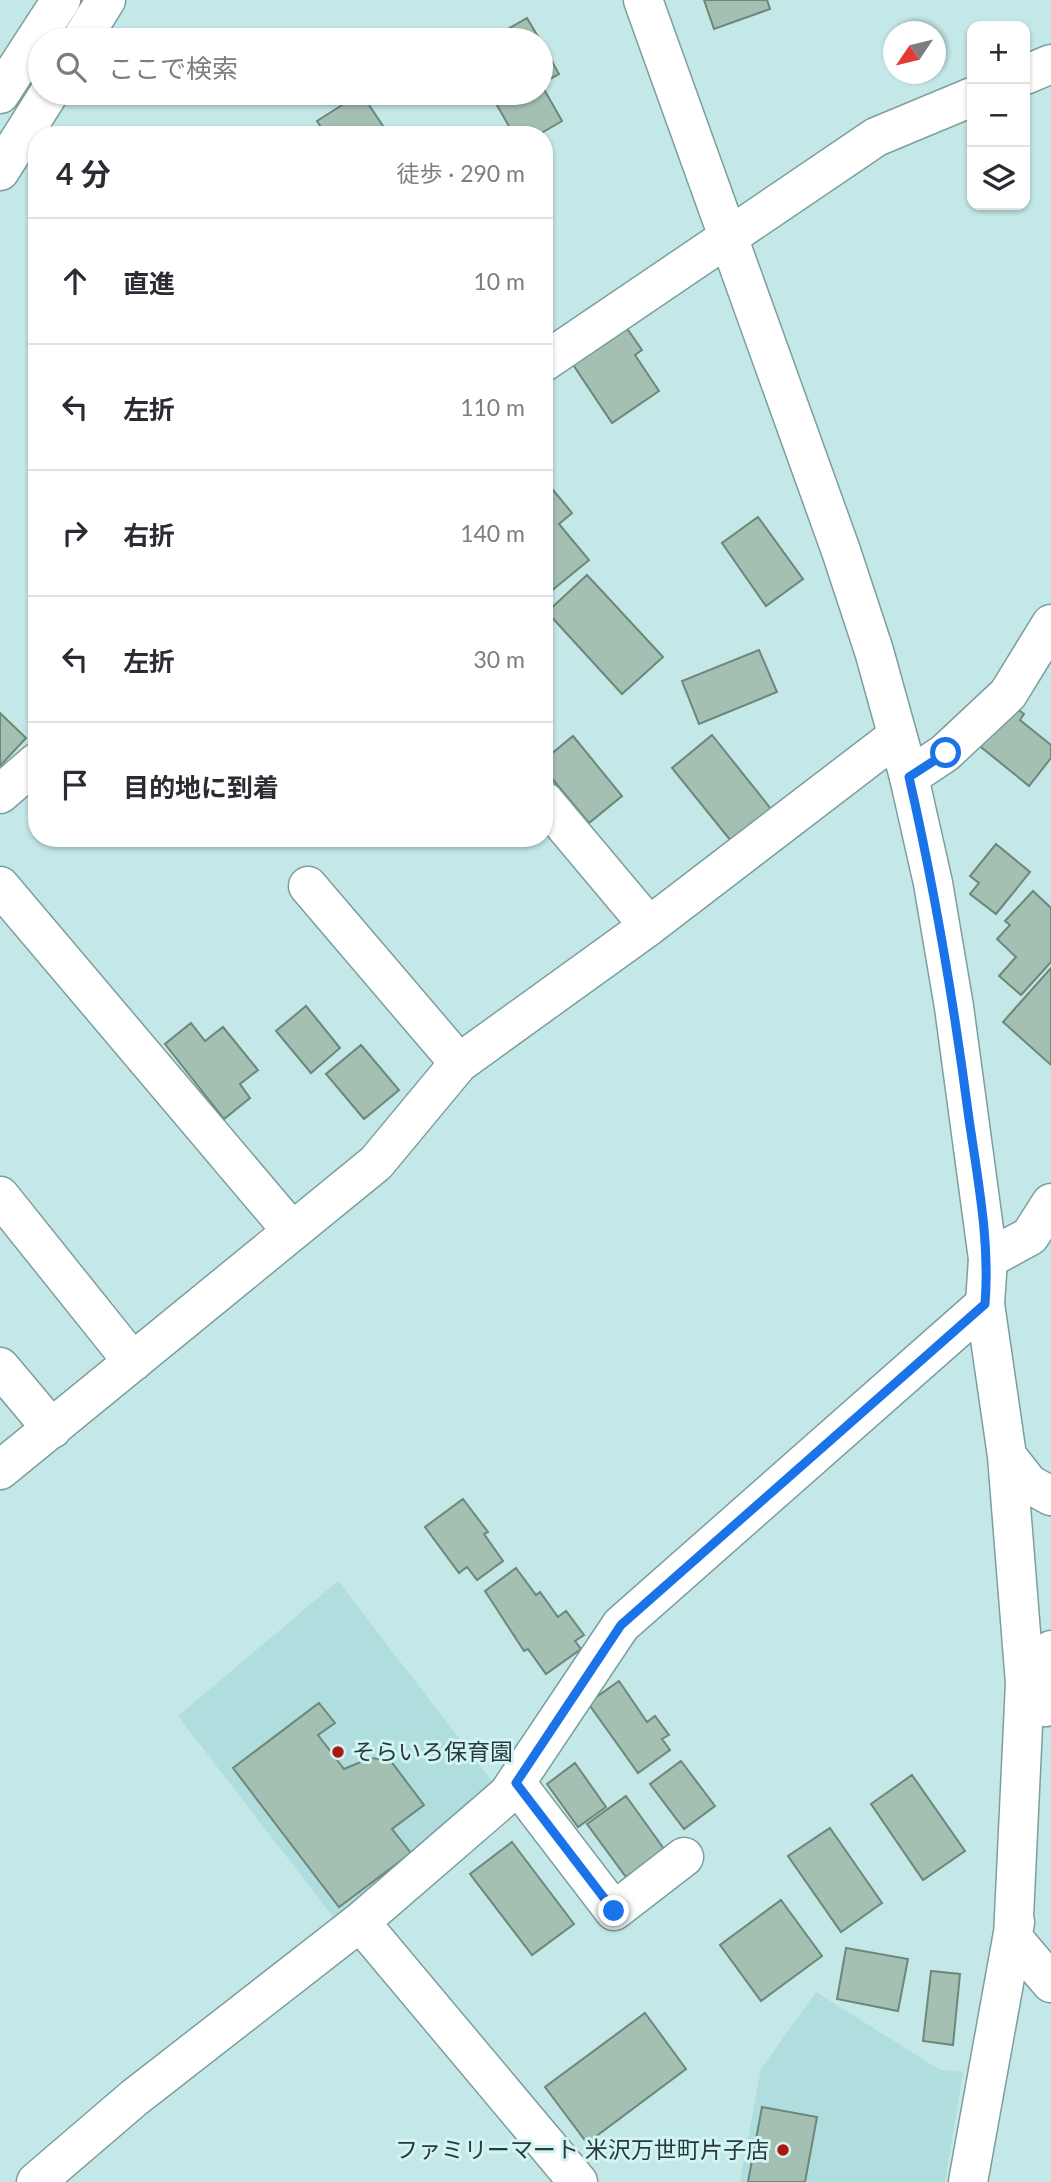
<!DOCTYPE html>
<html lang="ja">
<meta charset="utf-8">
<style>
body{margin:0;font-family:Lato,"Noto Sans JP",sans-serif;background:#f2f2f3;color:#2b2b33}
.controls{position:absolute;right:21px;top:21px;display:grid;overflow:hidden;border-radius:14px;box-shadow:0 2px 5px #0004}
.controls button{width:63px;height:63px;display:grid;place-items:center;padding:0;border:0;border-bottom:2px solid #e1e1e2;background:#fff;color:#2b2b33;font:35px sans-serif}
.compass{position:absolute;left:883px;top:21px;width:63px;height:63px;border-radius:50%;background:#fff;box-shadow:0 2px 5px #0004;rotate:235deg}
.stop{position:absolute;width:21px;height:21px;margin:-16px;border:5px solid #1a73e8;border-radius:50%;background:#fff}
.stop.end{background:#1a73e8;border-color:#fff;box-shadow:0 2px 7px #0008}
.list{margin:0;padding:0;list-style:none}
h2{display:flex;justify-content:space-between;align-items:center;height:91px;margin:0;padding:0 28px;font-size:30px}
h2 small{font-size:23px;font-weight:400;color:#7c7c81}
.list li{display:grid;grid-template-columns:46px 1fr auto;gap:21px;align-items:center;box-sizing:border-box;height:126px;padding:0 28px;border-top:2px solid #e1e1e2}
.list b{display:block;font-size:26px;white-space:nowrap}
.list em{font-size:23px;font-style:normal;color:#7c7c81}
.icon{flex:none;width:38px;height:38px;fill:none;stroke:currentColor;stroke-width:2;stroke-linecap:round;stroke-linejoin:round}
.map{position:relative;flex:none;width:1051px;height:2182px;overflow:hidden}
.search{position:absolute;background:#fff;box-shadow:0 2px 5px #0004;left:28px;top:28px;width:525px;height:77px;display:flex;align-items:center;gap:18px;box-sizing:border-box;padding:0 24px;border-radius:38px;color:#7c7c81;font-size:26px}
.panel{position:absolute;background:#fff;box-shadow:0 2px 5px #0004;left:28px;top:126px;width:525px;height:721px;border-radius:28px}
.map>svg:first-child{display:block}
</style>
<div class="map">
<svg width="1051" height="2182" viewBox="0 0 1051 2182">
<rect width="100%" height="100%" fill="#c4e7e7"/>
<!-- built -->
<path fill="#b0dddd" d="M338 1581 498 1789 334 1918 178 1716Z
M816 1992 940 2070 963 2072 945 2182H740L761 2069Z"/>
<!-- building -->
<path fill="#a4c0b2" stroke="#6d877a" stroke-width="2" d="M704 0H767L770 9 714 29Z
M527 18 540 40H489Z
M541 42 559 74 541 84 562 121 538 135H514L490 93H541Z
M361 93 389 135H326L317 121Z
M626 327 642 350 635 355 659 391 612 423 572 363Z
M544 479 572 513 559 524 589 560 544 597Z
M758 517 803 579 766 606 722 543Z
M587 575 663 657 622 694 547 612Z
M759 650 777 692 699 724 682 681Z
M1009 703 1024 714 1020 720 1051 745V758L1029 786 976 743Z
M0 713 26 738 0 766Z
M712 735 771 809 731 841 672 768Z
M573 736 622 796 589 823 544 769V760Z
M996 844 1030 872 996 914 970 894 979 883 970 876Z
M1033 891 1051 908V962L1021 995 999 976 1016 957 997 939 1010 925 1005 921Z
M1051 968V1065L1003 1022Z
M306 1006 340 1048 311 1073 276 1031Z
M191 1023 205 1041 223 1027 258 1070 240 1084 250 1098 224 1119 165 1044Z
M361 1045 399 1090 364 1119 326 1074Z
M463 1499 488 1532 484 1534 503 1561 477 1580 467 1567 459 1573 425 1527Z
M516 1568 536 1595 540 1592 558 1617 566 1611 584 1635 575 1641 581 1649 546 1674 528 1649 524 1651 485 1591Z
M619 1681 647 1722 655 1716 669 1735 662 1739 670 1750 638 1773 588 1703Z
M319 1703 335 1723 318 1735 344 1769 370 1758 390 1760 424 1805 392 1829 411 1853 339 1907 233 1768Z
M681 1761 715 1806 684 1829 650 1784Z
M575 1763 606 1807 578 1827 547 1784Z
M912 1775 965 1851 923 1880 871 1804Z
M626 1796 664 1849 626 1877 587 1824Z
M830 1828 882 1903 841 1932 788 1856Z
M512 1842 574 1924 532 1955 470 1874Z
M781 1900 822 1956 761 2001 720 1945Z
M846 1948 908 1959 898 2011 837 1999Z
M931 1971 960 1974 953 2045 923 2041Z
M645 2013 686 2069 587 2143 545 2087Z
M762 2107 817 2117 805 2182H748Z"/>
<g fill="none" stroke-linecap="round" stroke-linejoin="round">
<defs>
<path id="minor" d="M1025 75 1051 64
M544 362 876 137 972 97
M909 777 945 753 1008 694 1051 624
M0 794 37 762
M544 801 649 926
M0 886 292 1231
M308 886 459 1063
M0 1196 133 1362
M988 1259 1030 1236 1051 1203
M0 1367 52 1429
M0 1470 376 1163 459 1063 649 926 897 736
M516 1783 614 1911 684 1857
M360 1922 578 2182
M36 2182 134 2098 360 1922 508 1794 621 1625 985 1304"/>
<path id="tertiary" d="M643 0 841 551 874 651 909 777 933 883 954 1007 988 1259 985 1304 1007 1456 1029 1484 1051 1496
M1007 1456 1025 1683 1013 1938 1051 1983
M1046 1707 1051 1650
M968 2182 1015 1922"/>
<path id="trunk" d="M81 40 106 0
M0 94 61 0
M0 171 49 93"/>
</defs>
<!-- minor casing -->
<use href="#minor" stroke="#7c9e9e" stroke-width="41"/>
<!-- tertiary casing -->
<use href="#tertiary" stroke="#7c9e9e" stroke-width="41"/>
<!-- trunk casing -->
<use href="#trunk" stroke="#7c9e9e" stroke-width="41"/>
<!-- minor -->
<use href="#minor" stroke="#fff" stroke-width="38"/>
<!-- tertiary -->
<use href="#tertiary" stroke="#fff" stroke-width="38"/>
<!-- trunk -->
<use href="#trunk" stroke="#fff" stroke-width="38"/>
</g>
<g fill="none" stroke-linecap="round" stroke-linejoin="round">
<!-- route -->
<path stroke="#1a73e8" stroke-width="9" d="M614 1911 516 1783 621 1625 985 1304C990 1242 978 1181 969 1119 954 1004 935 891 909 777L946 753"/>
</g>
<!-- markers -->
<g fill="#aa1810" stroke="#d1f4f4" stroke-width="2.5">
<circle cx="338" cy="1752" r="7"/>
<circle cx="783" cy="2150" r="7"/>
</g>
<g text-anchor="middle" stroke-width="6" stroke-linejoin="round" paint-order="stroke">
<!-- poi labels -->
<g font-size="23" fill="#2b3939" stroke="#d1f4f4" text-anchor="start">
<text x="352" y="1760">そらいろ保育園</text>
<text x="769" y="2158" text-anchor="end">ファミリーマート 米沢万世町片子店</text>
</g>
</g>
</svg>
<div class="controls">
<button>+</button>
<button>−</button>
<button><svg class="icon" aria-label="layers" viewBox="0 0 24 24"><path d="M12 4l9 5-9 5-9-5zM3 14l9 5 9-5"/></svg></button>
</div>
<svg class="compass" viewBox="-18 -18 36 36"><path d="M0-13l5 13h-10z" fill="#e53935"/><path d="M0 13l5-13h-10z" fill="#7c7c81"/></svg>
<div class="stop" style="left:946px;top:753px"></div>
<div class="stop end" style="left:614px;top:1911px"></div>
<div class="search"><svg class="icon" aria-label="search" viewBox="0 0 24 24"><circle cx="10" cy="10" r="6"/><path d="M15 15l6 6"/></svg>ここで検索</div>
<section class="panel">
<h2>4 分<small>徒歩 · 290 m</small></h2>
<ul class="list">
<li><svg class="icon" aria-label="ahead" viewBox="0 0 24 24"><path d="M12 20V5M6 11l6-6 6 6"/></svg><div><b>直進</b></div><em>10 m</em></li>
<li><svg class="icon" aria-label="left" viewBox="0 0 24 24"><path d="M17 20v-9H6M10 6l-5 5 5 5"/></svg><div><b>左折</b></div><em>110 m</em></li>
<li><svg class="icon" aria-label="right" viewBox="0 0 24 24"><path d="M7 20v-9h11M14 6l5 5-5 5"/></svg><div><b>右折</b></div><em>140 m</em></li>
<li><svg class="icon" aria-label="left" viewBox="0 0 24 24"><path d="M17 20v-9H6M10 6l-5 5 5 5"/></svg><div><b>左折</b></div><em>30 m</em></li>
<li><svg class="icon" aria-label="arrive" viewBox="0 0 24 24"><path d="M6 21V4h12l-3 4 3 4H6"/></svg><div><b>目的地に到着</b></div></li>
</ul>
</section>
</div>
